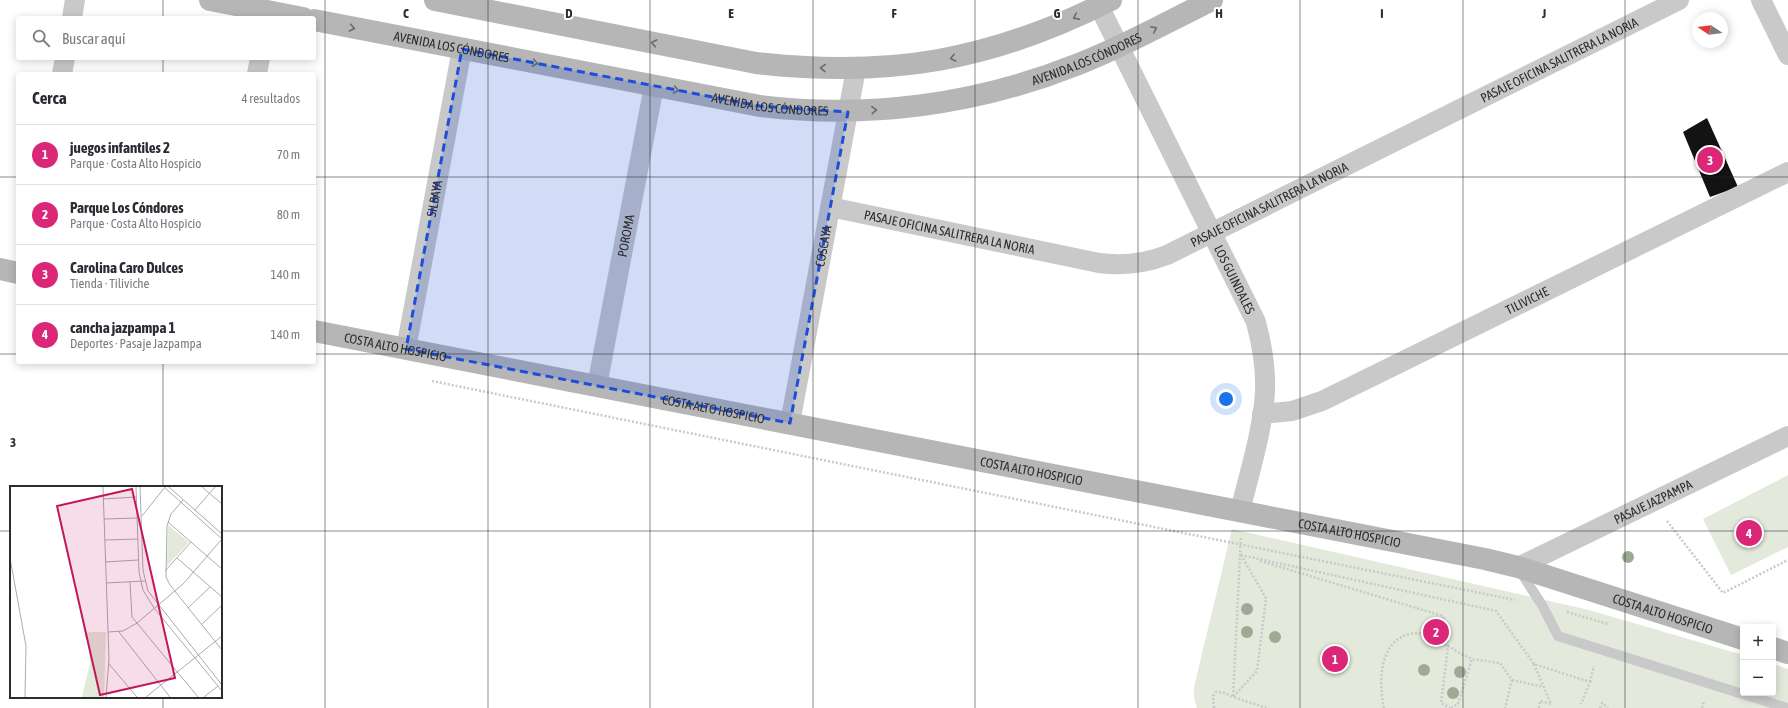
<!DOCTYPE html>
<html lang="es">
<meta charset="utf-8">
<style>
body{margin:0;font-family:"Asap Condensed",sans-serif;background:#f7f7f7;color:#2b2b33}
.controls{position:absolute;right:12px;bottom:12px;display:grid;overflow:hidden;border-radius:4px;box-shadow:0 2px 10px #0003}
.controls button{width:36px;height:36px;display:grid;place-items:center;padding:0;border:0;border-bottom:1px solid #e1e1e2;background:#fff;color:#2b2b33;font:20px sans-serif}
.compass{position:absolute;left:1692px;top:12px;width:36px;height:36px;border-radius:50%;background:#fff;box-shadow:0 2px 10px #0003;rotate:283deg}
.you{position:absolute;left:1226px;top:399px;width:14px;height:14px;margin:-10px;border:3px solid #fff;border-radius:50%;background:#1a73e8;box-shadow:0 0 0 6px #1a73e833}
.badge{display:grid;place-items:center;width:26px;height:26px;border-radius:50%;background:#db2777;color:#fff;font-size:13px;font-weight:700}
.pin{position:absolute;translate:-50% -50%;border:2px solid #fff;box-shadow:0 1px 4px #0006}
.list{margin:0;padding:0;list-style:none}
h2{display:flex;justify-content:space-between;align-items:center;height:52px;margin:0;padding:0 16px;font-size:17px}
h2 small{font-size:13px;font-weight:400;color:#7c7c81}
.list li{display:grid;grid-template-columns:26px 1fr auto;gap:12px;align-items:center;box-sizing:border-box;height:60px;padding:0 16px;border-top:1px solid #e1e1e2}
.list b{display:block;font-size:15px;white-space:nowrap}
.list p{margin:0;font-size:13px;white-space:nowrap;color:#7c7c81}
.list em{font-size:13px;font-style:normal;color:#7c7c81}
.icon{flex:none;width:22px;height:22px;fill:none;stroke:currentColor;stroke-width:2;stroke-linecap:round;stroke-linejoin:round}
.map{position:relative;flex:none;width:1788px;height:708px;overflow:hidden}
.search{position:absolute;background:#fff;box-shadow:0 2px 10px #0003;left:16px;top:16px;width:300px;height:44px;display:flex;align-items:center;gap:10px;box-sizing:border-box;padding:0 14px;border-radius:4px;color:#7c7c81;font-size:15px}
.panel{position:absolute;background:#fff;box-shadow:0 2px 10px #0003;left:16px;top:72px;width:300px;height:292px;border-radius:4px}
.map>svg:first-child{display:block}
</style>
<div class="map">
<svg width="1788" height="708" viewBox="0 0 1788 708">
<rect width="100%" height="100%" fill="#fff"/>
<!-- green -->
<path fill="#e3e9db" d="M1788 475V547L1731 575 1703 519Z
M1232 529 1589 610 1743 655V693H1773V664L1788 669V708H1197L1194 698V687Z"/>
<!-- building -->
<path fill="#131313" d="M1707 118 1738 187 1710 197 1683 132Z"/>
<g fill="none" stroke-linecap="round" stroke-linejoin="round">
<!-- path -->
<path stroke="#c9c9c9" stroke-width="2.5" stroke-dasharray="2 2" stroke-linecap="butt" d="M432 381 1515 600
M1667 521 1723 593 1788 560
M1241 555 1496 611 1534 664 1590 682 1581 704
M1241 555 1266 598 1257 671 1233 697 1267 708
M1260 561 1443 616 1448 647 1441 703 1450 708
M1567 612 1608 624
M1534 664 1551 704
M1512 680 1544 687
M1590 682 1594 666
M1214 708 1213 696 1216 692 1225 693 1233 697 1241 536
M1384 708C1377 676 1381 627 1426 634 1433 635 1441 643 1448 646 1455 651 1464 655 1472 659
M1451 708 1458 704 1472 659 1500 663 1512 680 1505 708
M1539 708 1540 701 1551 704
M1600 708 1602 703 1608 708
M1702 708 1704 701"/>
<!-- lane -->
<path stroke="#c9c9c9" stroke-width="10" d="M1520 571 1542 605 1558 636 1787 708"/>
<!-- street -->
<g stroke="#c9c9c9" stroke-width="20">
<path id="s1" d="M1096 0 1256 322C1262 345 1266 368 1265 392 1263 429 1249 475 1240 511"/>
<path d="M1761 0 1788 55"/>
<path d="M72 18 75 0"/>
<path d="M62 74 65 58"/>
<path d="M257 74 260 58"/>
<path id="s2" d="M830 207 1099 263C1123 266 1144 264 1167 255L1679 0"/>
<path id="s3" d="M406 349 462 49"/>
<path id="s4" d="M597 386 654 86"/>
<path id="s5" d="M1262 414 1292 411 1322 401 1788 172"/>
<path id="s6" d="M790 423 856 69"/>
<path id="s7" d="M1518 567 1788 436"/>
</g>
<!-- secondary -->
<g stroke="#b6b6b6" stroke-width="22">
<path d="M210 0 303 18"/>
<path d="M435 0 756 63C889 78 991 61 1111 0"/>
<path id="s8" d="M314 20 760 106C867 119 975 105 1076 65 1123 47 1167 22 1212 0"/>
<path d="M0 269 18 273"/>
<path id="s9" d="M314 331 1485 559 1518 567 1743 639"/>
<path d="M1773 648 1788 653"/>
</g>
</g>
<!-- trees -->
<g fill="#9faa94">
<circle cx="1628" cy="557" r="6"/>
<circle cx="1247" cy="609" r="6"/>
<circle cx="1247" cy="632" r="6"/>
<circle cx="1275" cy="637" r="6"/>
<circle cx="1424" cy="670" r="6"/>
<circle cx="1460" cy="672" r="6"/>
<circle cx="1453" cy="693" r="6"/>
</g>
<!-- one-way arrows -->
<defs><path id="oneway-chevron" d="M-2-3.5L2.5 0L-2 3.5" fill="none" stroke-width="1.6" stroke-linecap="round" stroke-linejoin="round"/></defs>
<g stroke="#6a6a6a">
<use href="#oneway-chevron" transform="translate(1076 17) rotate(154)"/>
<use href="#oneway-chevron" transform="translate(352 28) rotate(11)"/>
<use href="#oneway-chevron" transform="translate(1154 29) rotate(-26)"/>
<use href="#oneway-chevron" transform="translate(654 43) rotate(-169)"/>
<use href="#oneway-chevron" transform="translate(953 58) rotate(167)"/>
<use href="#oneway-chevron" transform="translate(535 63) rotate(11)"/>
<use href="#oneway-chevron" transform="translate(823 68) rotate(-178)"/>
<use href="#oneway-chevron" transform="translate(676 90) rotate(11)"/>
<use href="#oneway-chevron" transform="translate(874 110) rotate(-4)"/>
</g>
<!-- marked area -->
<path fill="#1d4ed8" fill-opacity="0.2" stroke="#1d4ed8" stroke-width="3" stroke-dasharray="8 5" stroke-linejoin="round" d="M462 49 760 106 848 112 790 423 406 349Z"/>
<!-- grid -->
<path fill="none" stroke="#2c2c2c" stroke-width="1" stroke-opacity="0.55" d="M163 0V18M325 0V708M488 0V708M650 0V708M813 0V708M975 0V708M1138 0V708M1300 0V708M1463 0V708M1625 0V708M163 58V74M0 177H18M314 177H1788M0 354H18M314 354H1788M163 362V487M0 531H11M221 531H1788M163 697V708"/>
<g text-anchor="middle" stroke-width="4" stroke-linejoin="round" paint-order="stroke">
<!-- street labels -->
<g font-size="13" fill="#2c2c2c" stroke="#fff">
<text dy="5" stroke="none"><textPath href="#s8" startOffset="140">AVENIDA LOS CÓNDORES</textPath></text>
<text dy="5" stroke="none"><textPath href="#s8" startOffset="788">AVENIDA LOS CÓNDORES</textPath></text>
<text dy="5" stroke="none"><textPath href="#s2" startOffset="782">PASAJE OFICINA SALITRERA LA NORIA</textPath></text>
<text dy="5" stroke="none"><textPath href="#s8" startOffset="464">AVENIDA LOS CÓNDORES</textPath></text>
<text dy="5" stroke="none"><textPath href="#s3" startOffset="153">SILBAYA</textPath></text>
<text dy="5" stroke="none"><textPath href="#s2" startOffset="458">PASAJE OFICINA SALITRERA LA NORIA</textPath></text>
<text dy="5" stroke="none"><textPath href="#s2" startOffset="122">PASAJE OFICINA SALITRERA LA NORIA</textPath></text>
<text dy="5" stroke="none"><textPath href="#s4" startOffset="153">POROMA</textPath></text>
<text dy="5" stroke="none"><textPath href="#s6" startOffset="180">COSCAYA</textPath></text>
<text dy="5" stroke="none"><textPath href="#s1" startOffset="312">LOS GUINDALES</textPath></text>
<text dy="5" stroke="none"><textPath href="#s5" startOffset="290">TILIVICHE</textPath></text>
<text dy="5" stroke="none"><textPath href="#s9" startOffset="83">COSTA ALTO HOSPICIO</textPath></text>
<text dy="5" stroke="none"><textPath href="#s9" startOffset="407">COSTA ALTO HOSPICIO</textPath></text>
<text dy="5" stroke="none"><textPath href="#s9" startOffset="731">COSTA ALTO HOSPICIO</textPath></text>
<text dy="5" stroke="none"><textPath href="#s7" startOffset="150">PASAJE JAZPAMPA</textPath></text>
<text dy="5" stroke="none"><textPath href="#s9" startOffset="1055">COSTA ALTO HOSPICIO</textPath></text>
<text dy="5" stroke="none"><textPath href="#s9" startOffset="1379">COSTA ALTO HOSPICIO</textPath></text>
</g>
</g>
<!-- overview -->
<g transform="translate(10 486)">
<rect width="212" height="212" fill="#fff"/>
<path d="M158 39 179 56 157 80ZM78 146H96L94 211H72L80 177 78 154 74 150Z" fill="#e3e9db"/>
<path fill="none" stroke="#ababab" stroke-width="1" d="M93 1 99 173 96 211M126 1 129 86 133 104 144 122 212 205M130 1 133 84 138 105 212 199M154 1 212 53M159 1 212 48M192 1 212 18M93 13 126 11M173 14 161 28 157 40 156 91 160 99 212 164M185 24 205 1M132 30 155 1M94 33 127 32M158 36 212 83M95 54 128 53M0 72 16 160 15 211M167 72 212 111M95 76 128 74M155 85 181 56M120 96 122 131 188 211M96 97 135 95M178 122 200 101M191 139 212 119M98 146 113 145 127 137 173 98 212 53M109 146 160 211M99 178 127 211M136 211 212 150M194 211 208 200"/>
<path fill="#c2185b" fill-opacity="0.15" stroke="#c2185b" stroke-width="2" d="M122 3 165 192 90 209 47 20Z"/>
<rect width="212" height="212" fill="none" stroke="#2c2c2c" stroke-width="2"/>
</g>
<g font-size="13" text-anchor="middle" font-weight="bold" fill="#2c2c2c" stroke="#fff" stroke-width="4" stroke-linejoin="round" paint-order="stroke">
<text x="406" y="18">C</text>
<text x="569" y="18">D</text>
<text x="731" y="18">E</text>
<text x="894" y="18">F</text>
<text x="1057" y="18">G</text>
<text x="1219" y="18">H</text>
<text x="1382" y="18">I</text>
<text x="1544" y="18">J</text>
<text x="13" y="447">3</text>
</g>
</svg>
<div class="controls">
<button>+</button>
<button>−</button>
</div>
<svg class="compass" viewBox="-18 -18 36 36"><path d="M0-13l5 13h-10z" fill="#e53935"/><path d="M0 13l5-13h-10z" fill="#7c7c81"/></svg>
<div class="you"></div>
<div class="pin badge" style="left:1335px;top:659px">1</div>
<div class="pin badge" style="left:1436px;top:632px">2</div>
<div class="pin badge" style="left:1710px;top:160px">3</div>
<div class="pin badge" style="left:1749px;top:533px">4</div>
<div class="search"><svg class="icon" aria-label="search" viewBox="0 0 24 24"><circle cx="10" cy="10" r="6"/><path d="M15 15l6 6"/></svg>Buscar aquí</div>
<section class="panel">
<h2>Cerca<small>4 resultados</small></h2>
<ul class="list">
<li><span class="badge">1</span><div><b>juegos infantiles 2</b><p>Parque · Costa Alto Hospicio</p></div><em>70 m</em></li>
<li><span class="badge">2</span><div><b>Parque Los Cóndores</b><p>Parque · Costa Alto Hospicio</p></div><em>80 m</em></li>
<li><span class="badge">3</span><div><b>Carolina Caro Dulces</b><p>Tienda · Tiliviche</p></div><em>140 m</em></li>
<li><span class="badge">4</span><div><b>cancha jazpampa 1</b><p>Deportes · Pasaje Jazpampa</p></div><em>140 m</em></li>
</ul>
</section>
</div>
